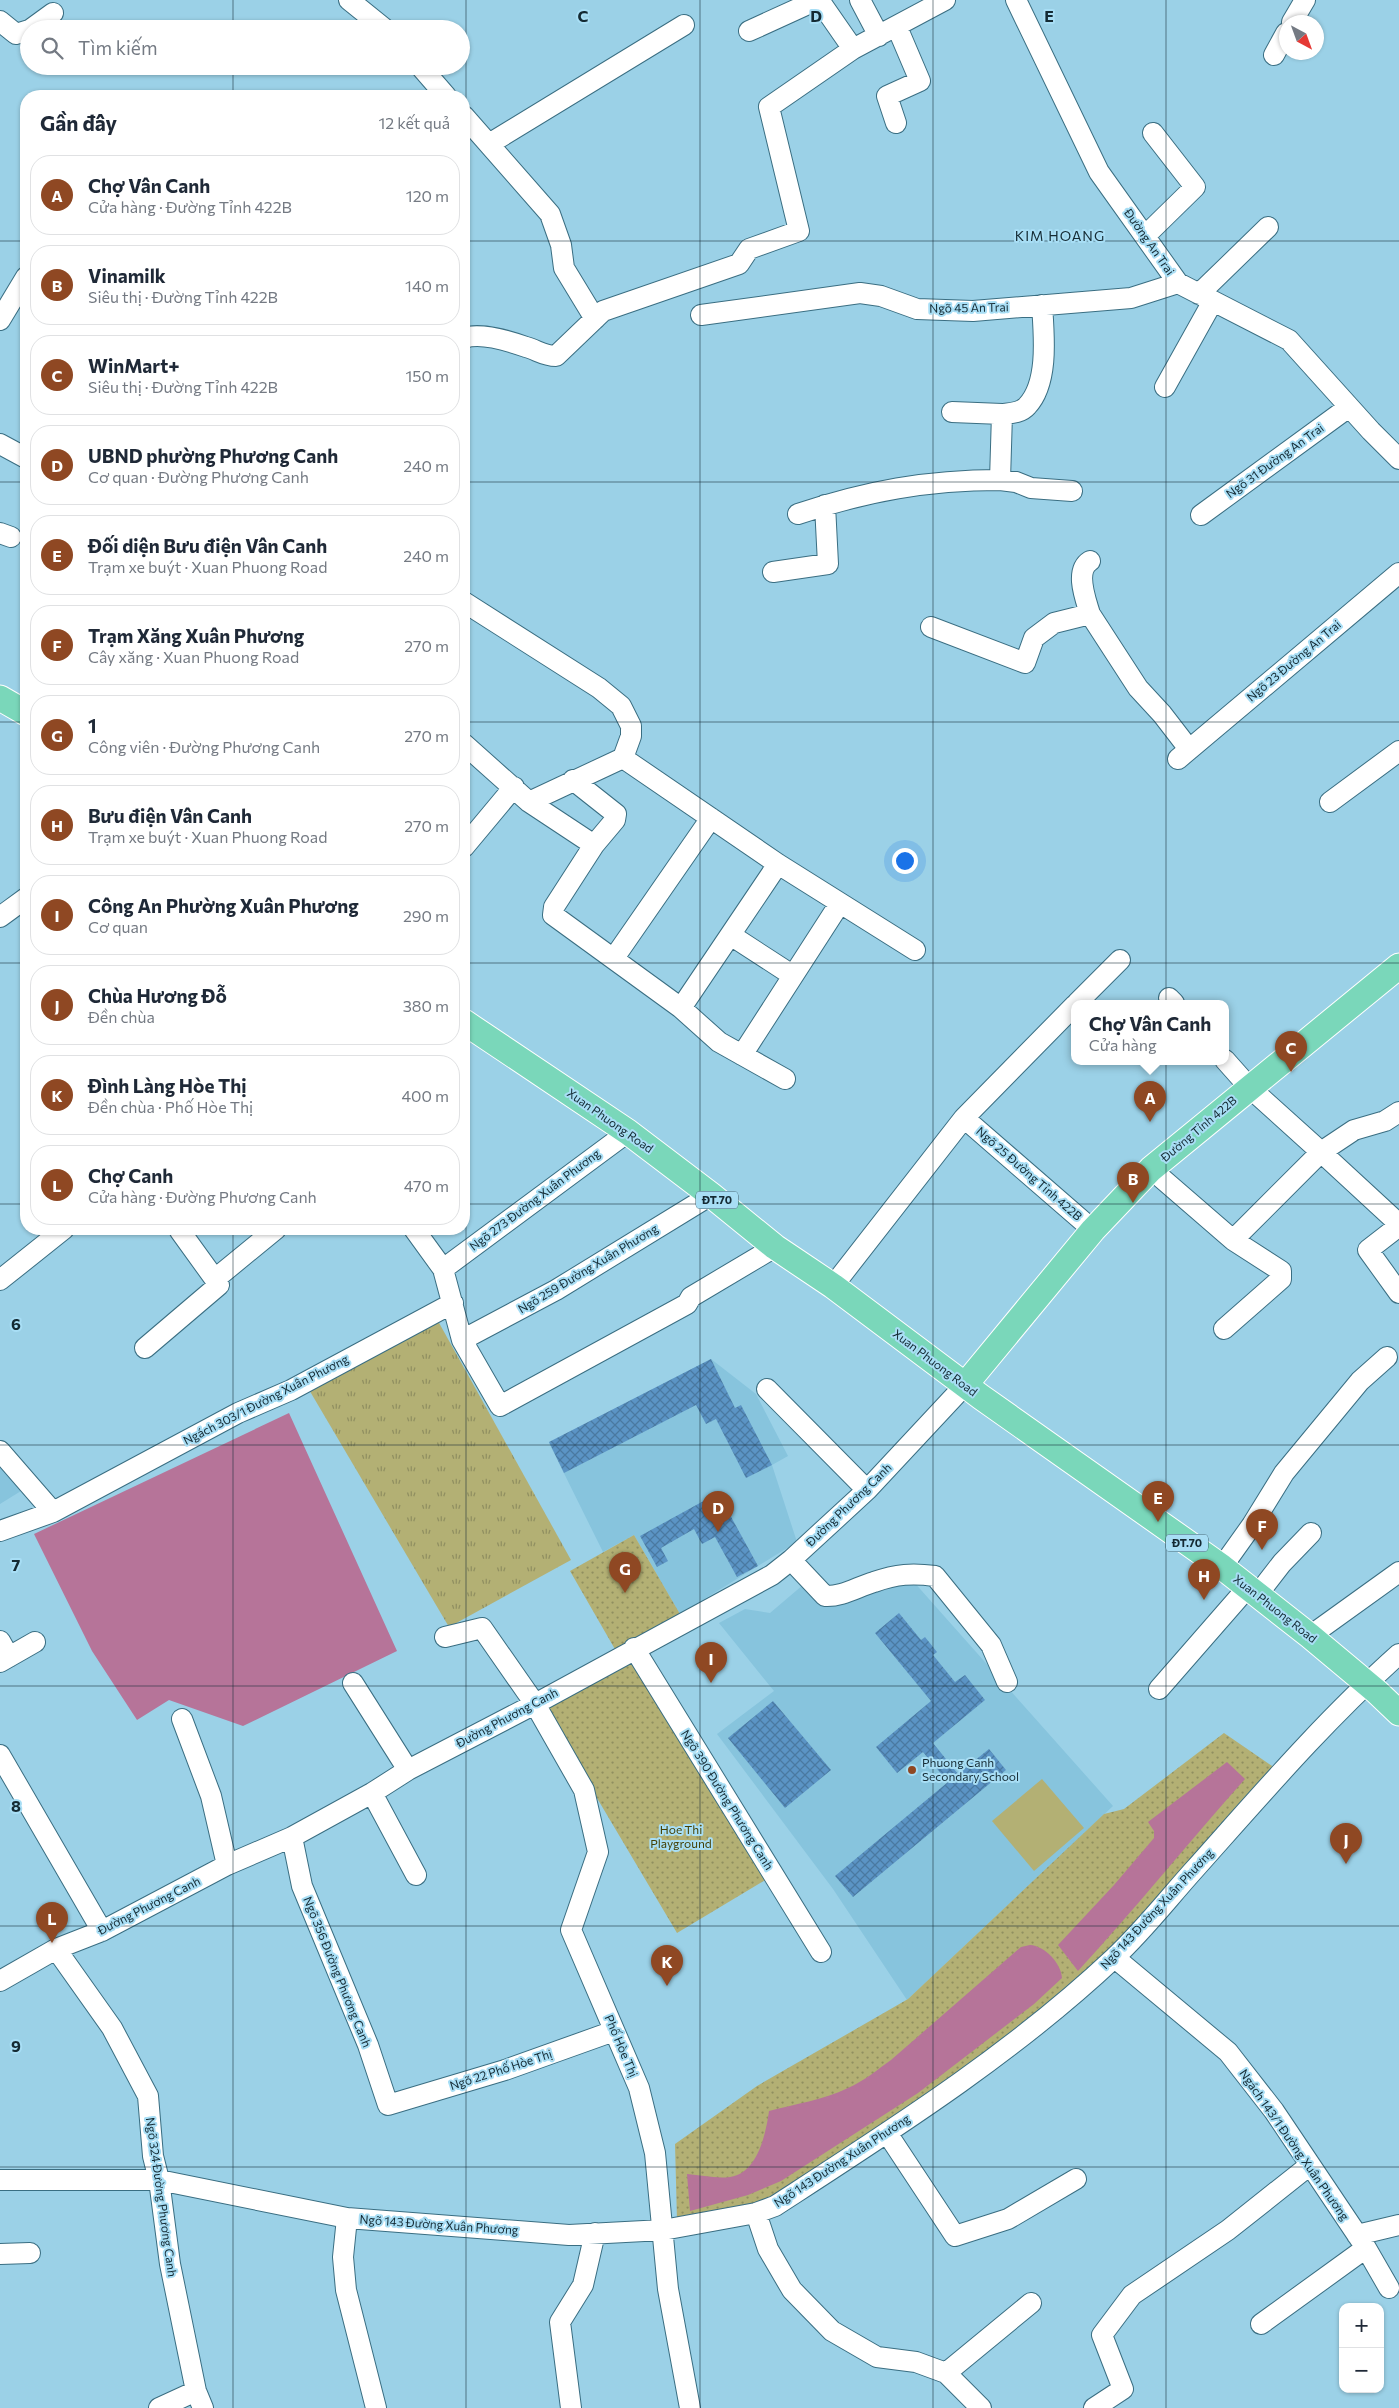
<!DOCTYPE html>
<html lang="vi">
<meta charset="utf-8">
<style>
body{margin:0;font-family:Commissioner,sans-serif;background:#f2f2f3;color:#1f2937}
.controls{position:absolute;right:15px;bottom:15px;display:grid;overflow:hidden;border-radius:10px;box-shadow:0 1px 4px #0004}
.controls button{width:45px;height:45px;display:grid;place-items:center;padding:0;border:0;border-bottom:1px solid #e0e1e3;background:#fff;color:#1f2937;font:25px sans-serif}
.compass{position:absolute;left:1279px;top:15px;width:45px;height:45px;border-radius:50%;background:#fff;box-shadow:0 1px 4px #0004;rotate:139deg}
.you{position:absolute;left:904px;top:860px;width:18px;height:18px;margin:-12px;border:4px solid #fff;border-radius:50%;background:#1a73e8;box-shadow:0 0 0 8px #1a73e833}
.badge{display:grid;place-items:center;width:32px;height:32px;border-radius:50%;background:#8f4823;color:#fff;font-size:16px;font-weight:700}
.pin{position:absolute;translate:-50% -41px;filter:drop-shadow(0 1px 2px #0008)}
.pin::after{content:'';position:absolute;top:26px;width:18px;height:15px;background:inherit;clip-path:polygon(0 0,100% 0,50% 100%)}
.popup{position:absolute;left:1071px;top:1000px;width:158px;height:65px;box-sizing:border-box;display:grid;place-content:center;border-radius:10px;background:#fff;filter:drop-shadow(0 1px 4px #0005);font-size:16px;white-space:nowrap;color:#747a83}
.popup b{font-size:19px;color:#1f2937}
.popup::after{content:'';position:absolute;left:50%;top:100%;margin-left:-10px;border:10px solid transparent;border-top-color:#fff}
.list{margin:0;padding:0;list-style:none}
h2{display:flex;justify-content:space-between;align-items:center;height:65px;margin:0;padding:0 20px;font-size:21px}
h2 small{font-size:16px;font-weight:400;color:#747a83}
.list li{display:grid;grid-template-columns:32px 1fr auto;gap:15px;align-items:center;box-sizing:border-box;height:80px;margin:0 10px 10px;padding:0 10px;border:1px solid #e0e1e3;border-radius:20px}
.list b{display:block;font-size:19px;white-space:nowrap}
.list p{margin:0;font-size:16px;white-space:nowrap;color:#747a83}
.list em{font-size:16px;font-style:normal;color:#747a83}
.icon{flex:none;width:28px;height:28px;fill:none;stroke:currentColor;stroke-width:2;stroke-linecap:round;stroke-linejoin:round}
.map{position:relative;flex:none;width:1399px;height:2408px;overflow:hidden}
.search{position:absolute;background:#fff;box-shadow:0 1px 4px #0004;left:20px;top:20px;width:450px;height:55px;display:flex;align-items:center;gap:12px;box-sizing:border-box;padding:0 18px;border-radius:28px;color:#747a83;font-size:19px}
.panel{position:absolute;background:#fff;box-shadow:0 1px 4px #0004;left:20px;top:90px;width:450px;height:1145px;border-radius:20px}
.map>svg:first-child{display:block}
</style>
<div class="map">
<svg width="1399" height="2408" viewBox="0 0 1399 2408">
<defs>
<pattern id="grass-tufts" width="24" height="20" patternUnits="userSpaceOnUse" patternTransform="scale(1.25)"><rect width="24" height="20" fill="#b3b074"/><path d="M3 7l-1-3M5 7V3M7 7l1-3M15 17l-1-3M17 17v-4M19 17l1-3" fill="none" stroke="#908f60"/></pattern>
<pattern id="park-dots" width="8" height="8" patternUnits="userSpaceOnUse" patternTransform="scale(1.25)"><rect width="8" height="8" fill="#b3b074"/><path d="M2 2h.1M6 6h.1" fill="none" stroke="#908f60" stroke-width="1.8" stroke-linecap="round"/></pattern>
<pattern id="building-cross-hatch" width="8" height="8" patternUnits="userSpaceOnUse" patternTransform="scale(1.25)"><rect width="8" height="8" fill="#5b94c5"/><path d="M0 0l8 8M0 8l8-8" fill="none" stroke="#4a79a1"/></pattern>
</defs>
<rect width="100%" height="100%" fill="#9bd1e7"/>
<!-- built -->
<path fill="#87c4dd" d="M711 1359 756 1394 788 1456 772 1465 797 1542 680 1614 634 1535 603 1552 549 1443Z
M0 1467 21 1491 0 1504Z
M810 1579 834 1605 913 1581 1113 1806 907 2000 833 1889 717 1734 774 1691 719 1623 745 1609 770 1613Z"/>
<!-- grass -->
<path fill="url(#grass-tufts)" d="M438 1321 571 1560 449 1627 308 1388Z"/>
<!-- park -->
<path fill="url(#park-dots)" d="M634 1535 680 1614 616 1651 570 1571Z
M633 1654 767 1879 677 1933 543 1707Z
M1224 1733 1275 1768 1113 1953 999 2053 776 2202 677 2221 675 2144 757 2086 908 1999 1104 1814 1124 1809Z"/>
<!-- pitch -->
<path fill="#b3b074" d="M1042 1779 1084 1828 1034 1871 992 1821Z"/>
<!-- water -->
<path fill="#b67499" d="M289 1413 397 1651 243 1726 169 1700 137 1720 92 1651 34 1534Z
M1227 1762 1245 1779C1188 1843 1135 1909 1078 1971L1058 1945 1114 1885 1154 1838V1831L1148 1822Z
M1030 1945C1045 1946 1061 1963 1062 1978L1034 2004 918 2093 781 2181 748 2195 690 2211 687 2174C701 2175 717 2179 730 2177 758 2173 766 2133 769 2111 795 2104 823 2100 848 2088 864 2081 877 2070 891 2060L1021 1947Z"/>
<!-- building -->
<path fill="url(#building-cross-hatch)" d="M711 1359 735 1408 741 1405 772 1465 746 1478 716 1419 706 1424 696 1405 564 1473 549 1442Z
M718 1493 758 1566 737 1577 715 1537 702 1544 694 1529 661 1548 668 1561 657 1567 640 1536Z
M899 1613 921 1640 925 1637 937 1652 933 1655 955 1682 965 1675 985 1700 933 1743 958 1774 989 1749 1006 1770 853 1897 835 1876 948 1782 923 1752 897 1773 876 1747 931 1701 875 1633Z
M773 1701 831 1770 785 1808 728 1738Z"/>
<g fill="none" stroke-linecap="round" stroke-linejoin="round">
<defs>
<path id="minor" d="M349 0 385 29
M819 0 853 49
M860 0 879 36
M1016 0 1099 172 1178 283 1289 340 1371 431 1399 459
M0 21 16 34 29 30
M1292 22 1305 0
M31 29 53 13
M749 31 817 0
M1274 55 1286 33
M420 66 446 96
M464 116 550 214 561 245 564 268 595 319
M896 123 887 96 920 81 897 27
M489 144 684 25
M1145 236 1195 187 1153 133
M1199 294 1268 227
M701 315 860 293 881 296 917 309 973 311 1131 298 1178 283
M0 320 26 277
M464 338C481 332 509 341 526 347 537 350 544 356 556 356L603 311 739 264 749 249 799 231 769 107 853 49 945 0
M1165 387 1213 301
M952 412 1002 414
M0 444 26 458
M1000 480 1016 482 1031 488 1072 491
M798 514C867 491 927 480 1000 480L1002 414C1011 413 1021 413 1027 406 1049 383 1044 335 1042 305
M1201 515 1349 407
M0 533 11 537
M1090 561C1074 571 1086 600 1090 614
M773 572 828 564 825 505
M464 602 599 688 621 706 631 726V736L623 758 529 802
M931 627 1025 663 1034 638 1054 623 1090 614 1138 688 1162 714 1189 749
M464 744 529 802 594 845
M623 758 778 864 915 950
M1178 759 1399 573
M573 780 616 814 615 820 594 845 554 907 553 915 681 1008 719 1042 785 1079
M1330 802 1399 751
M464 847 514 787
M0 917 26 898
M732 936 792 975
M614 958 711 818
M1169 998 1174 1003
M1077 1003 1120 960
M681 1008 778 864
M742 1055 840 903
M1225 1060 1249 1087 1321 1152 1354 1130 1385 1121 1399 1112
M964 1118 1093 1230
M1151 1169 1233 1240 1321 1152 1399 1224
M1399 1226 1368 1250 1399 1293
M414 1229 443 1269 462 1340 500 1406 687 1304 691 1297 775 1247
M443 1269 628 1132
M215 1279 276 1229
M0 1280 64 1229
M833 1286 964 1118 1075 1005
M1224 1329 1281 1279V1271L1233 1240
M462 1340 556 1290 711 1195
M145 1348 219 1285 180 1231
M767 1389 867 1490
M0 1451 53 1512
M0 1531 53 1512 238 1413 291 1390 453 1303
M791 1560 825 1596C842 1597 857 1587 874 1582 897 1574 912 1573 935 1576L991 1645 1007 1682
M1222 1567 1252 1525 1284 1473 1360 1381 1387 1357
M1258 1594 1282 1563 1311 1533
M1310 1636 1399 1572
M445 1637 482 1628 535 1704 584 1790 598 1852 571 1930 639 2088 655 2153 668 2289 690 2408
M0 1641 9 1657
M634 1648 821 1952
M0 1662 35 1642
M353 1683 408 1770
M1159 1689 1248 1587
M182 1719 211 1796 227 1865
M0 1755 102 1931
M372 1793 416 1875
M292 1837 302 1886 368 2045 388 2105 505 2070 614 2031
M56 1949 112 2028 148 2096 153 2156 159 2180 170 2264 196 2391 203 2408
M1115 1958 1228 2052 1274 2111 1366 2248 1389 2288
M0 1981 56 1949 102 1931 227 1865 292 1837 372 1793 408 1770 535 1704 772 1575 791 1560 867 1490 965 1385
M887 2133 955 2236 1008 2219 1076 2179
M0 2180H159L347 2218 569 2235 663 2230 756 2213 775 2206C892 2130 1012 2054 1114 1958 1143 1931 1167 1900 1193 1871 1260 1796 1324 1721 1399 1654
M756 2213 768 2249 792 2290 832 2331 877 2357 916 2362 946 2373 981 2408
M347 2218 343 2257 346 2290 376 2408
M1357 2235 1399 2225
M0 2254 30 2253
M1261 2324 1366 2248
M946 2373 1031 2303
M159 2408 196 2391
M571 2408 560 2322 583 2285 595 2233
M1094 2408 1123 2389 1102 2335 1132 2295 1228 2230 1310 2165"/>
<path id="major" d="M0 698 26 713
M464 1022 628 1132 711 1195 775 1247 833 1286 981 1397 1222 1567 1310 1636 1377 1692 1399 1713
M965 1385 1093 1230 1151 1169 1399 966"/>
</defs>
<!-- minor casing -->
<use href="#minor" stroke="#3a6e82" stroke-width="22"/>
<!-- major casing -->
<use href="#major" stroke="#fff" stroke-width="27"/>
<!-- minor -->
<use href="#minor" stroke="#fff" stroke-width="20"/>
<!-- major -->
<use href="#major" stroke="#7ad7ba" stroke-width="25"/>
</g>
<!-- grid -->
<path fill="none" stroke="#142a33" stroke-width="1" stroke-opacity="0.55" d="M233 0V29M466 0V2408M700 0V2408M933 0V2408M1166 0V2408M233 66V96M0 241H26M464 241H1399M0 482H26M464 482H1399M0 722H26M464 722H1399M0 963H26M464 963H1399M0 1204H26M464 1204H1399M233 1229V2408M0 1445H1399M0 1686H1399M0 1926H1399M0 2167H1399"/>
<!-- markers -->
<circle fill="#8f4823" stroke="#a8def5" stroke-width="2" cx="912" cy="1770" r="5"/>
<g text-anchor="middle" stroke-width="4" stroke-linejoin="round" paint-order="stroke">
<!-- shield labels -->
<g fill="#a8def5" stroke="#40606d" stroke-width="1">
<rect x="696" y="1191.5" width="42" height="17" rx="4"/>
<rect x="1166" y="1534.5" width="42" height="17" rx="4"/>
</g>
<g font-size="11" font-weight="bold" fill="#142a33">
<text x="717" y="1204">ĐT.70</text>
<text x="1187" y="1547">ĐT.70</text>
</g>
<!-- street labels -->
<g font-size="12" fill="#142a33" stroke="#a8def5">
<text transform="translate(1149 242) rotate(55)" y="4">Đường An Trai</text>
<text transform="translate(969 308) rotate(-1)" y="4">Ngõ 45 An Trai</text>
<text transform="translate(1275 461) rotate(-36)" y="4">Ngõ 31 Đường An Trai</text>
<text transform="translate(1294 661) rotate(-40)" y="4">Ngõ 23 Đường An Trai</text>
<text transform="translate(610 1121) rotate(35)" y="4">Xuan Phuong Road</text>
<text transform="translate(1199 1129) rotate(-40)" y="4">Đường Tỉnh 422B</text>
<text transform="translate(1029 1174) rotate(41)" y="4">Ngõ 25 Đường Tỉnh 422B</text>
<text transform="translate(535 1200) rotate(-37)" y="4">Ngõ 273 Đường Xuân Phương</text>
<text transform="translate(588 1269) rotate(-31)" y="4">Ngõ 259 Đường Xuân Phương</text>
<text transform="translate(935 1363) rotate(37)" y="4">Xuan Phuong Road</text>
<text transform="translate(266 1400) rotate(-27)" y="4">Ngách 303/1 Đường Xuân Phương</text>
<text transform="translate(849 1505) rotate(-44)" y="4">Đường Phương Canh</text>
<text transform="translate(1275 1609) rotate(38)" y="4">Xuan Phuong Road</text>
<text transform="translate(507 1718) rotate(-28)" y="4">Đường Phương Canh</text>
<text transform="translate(727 1800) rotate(58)" y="4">Ngõ 390 Đường Phương Canh</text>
<text transform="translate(149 1906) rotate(-27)" y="4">Đường Phương Canh</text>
<text transform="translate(1157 1909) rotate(-47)" y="4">Ngõ 143 Đường Xuân Phương</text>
<text transform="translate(337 1972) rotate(68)" y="4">Ngõ 356 Đường Phương Canh</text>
<text transform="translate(621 2046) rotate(67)" y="4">Phố Hòe Thị</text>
<text transform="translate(501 2070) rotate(-18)" y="4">Ngõ 22 Phố Hòe Thị</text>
<text transform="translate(1294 2145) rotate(55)" y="4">Ngách 143/1 Đường Xuân Phương</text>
<text transform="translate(842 2161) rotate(-33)" y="4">Ngõ 143 Đường Xuân Phương</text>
<text transform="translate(161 2197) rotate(82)" y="4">Ngõ 324 Đường Phương Canh</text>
<text transform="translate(439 2225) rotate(4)" y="4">Ngõ 143 Đường Xuân Phương</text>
</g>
<!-- poi labels -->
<g font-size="12" fill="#142a33" stroke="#a8def5" text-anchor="start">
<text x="922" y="1767">Phuong Canh<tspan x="922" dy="14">Secondary School</tspan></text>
</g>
<!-- park labels -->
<g font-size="12" fill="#444004" stroke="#a8def5">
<text x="681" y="1834">Hoe Thi<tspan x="681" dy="14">Playground</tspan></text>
</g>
<!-- neighbourhood labels -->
<g font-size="14" letter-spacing="1" fill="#142a33" stroke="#a8def5">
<text x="1060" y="241">KIM HOANG</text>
</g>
</g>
<g font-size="16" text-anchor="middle" font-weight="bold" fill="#142a33" stroke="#a8def5" stroke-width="4" stroke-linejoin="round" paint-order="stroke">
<text x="583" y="22">C</text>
<text x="816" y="22">D</text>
<text x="1049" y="22">E</text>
<text x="16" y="1330">6</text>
<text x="16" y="1571">7</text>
<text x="16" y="1812">8</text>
<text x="16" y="2052">9</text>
</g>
</svg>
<div class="controls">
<button>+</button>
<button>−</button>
</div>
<svg class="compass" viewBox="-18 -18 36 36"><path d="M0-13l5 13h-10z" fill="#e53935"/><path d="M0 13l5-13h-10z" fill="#747a83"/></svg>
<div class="you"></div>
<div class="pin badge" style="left:1150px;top:1122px">A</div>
<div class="popup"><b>Chợ Vân Canh</b>Cửa hàng</div>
<div class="pin badge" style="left:1133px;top:1203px">B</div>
<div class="pin badge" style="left:1291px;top:1072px">C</div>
<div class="pin badge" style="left:718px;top:1532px">D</div>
<div class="pin badge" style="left:1158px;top:1522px">E</div>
<div class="pin badge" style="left:1262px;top:1550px">F</div>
<div class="pin badge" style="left:625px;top:1593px">G</div>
<div class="pin badge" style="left:1204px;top:1600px">H</div>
<div class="pin badge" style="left:711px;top:1683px">I</div>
<div class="pin badge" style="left:1346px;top:1864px">J</div>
<div class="pin badge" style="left:667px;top:1986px">K</div>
<div class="pin badge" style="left:52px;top:1943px">L</div>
<div class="search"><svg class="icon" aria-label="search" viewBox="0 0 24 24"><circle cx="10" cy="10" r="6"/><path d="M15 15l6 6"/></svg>Tìm kiếm</div>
<section class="panel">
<h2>Gần đây<small>12 kết quả</small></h2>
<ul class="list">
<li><span class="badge">A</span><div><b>Chợ Vân Canh</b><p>Cửa hàng · Đường Tỉnh 422B</p></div><em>120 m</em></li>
<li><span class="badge">B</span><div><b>Vinamilk</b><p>Siêu thị · Đường Tỉnh 422B</p></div><em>140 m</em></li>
<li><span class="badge">C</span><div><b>WinMart+</b><p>Siêu thị · Đường Tỉnh 422B</p></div><em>150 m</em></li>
<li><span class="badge">D</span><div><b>UBND phường Phương Canh</b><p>Cơ quan · Đường Phương Canh</p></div><em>240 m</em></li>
<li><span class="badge">E</span><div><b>Đối diện Bưu điện Vân Canh</b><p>Trạm xe buýt · Xuan Phuong Road</p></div><em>240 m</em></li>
<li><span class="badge">F</span><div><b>Trạm Xăng Xuân Phương</b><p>Cây xăng · Xuan Phuong Road</p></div><em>270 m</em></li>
<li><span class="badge">G</span><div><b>1</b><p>Công viên · Đường Phương Canh</p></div><em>270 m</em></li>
<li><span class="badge">H</span><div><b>Bưu điện Vân Canh</b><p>Trạm xe buýt · Xuan Phuong Road</p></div><em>270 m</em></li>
<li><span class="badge">I</span><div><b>Công An Phường Xuân Phương</b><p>Cơ quan</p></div><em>290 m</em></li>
<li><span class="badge">J</span><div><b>Chùa Hương Đỗ</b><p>Đền chùa</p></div><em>380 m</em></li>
<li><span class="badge">K</span><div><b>Đình Làng Hòe Thị</b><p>Đền chùa · Phố Hòe Thị</p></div><em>400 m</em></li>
<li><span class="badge">L</span><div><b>Chợ Canh</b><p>Cửa hàng · Đường Phương Canh</p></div><em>470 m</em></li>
</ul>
</section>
</div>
